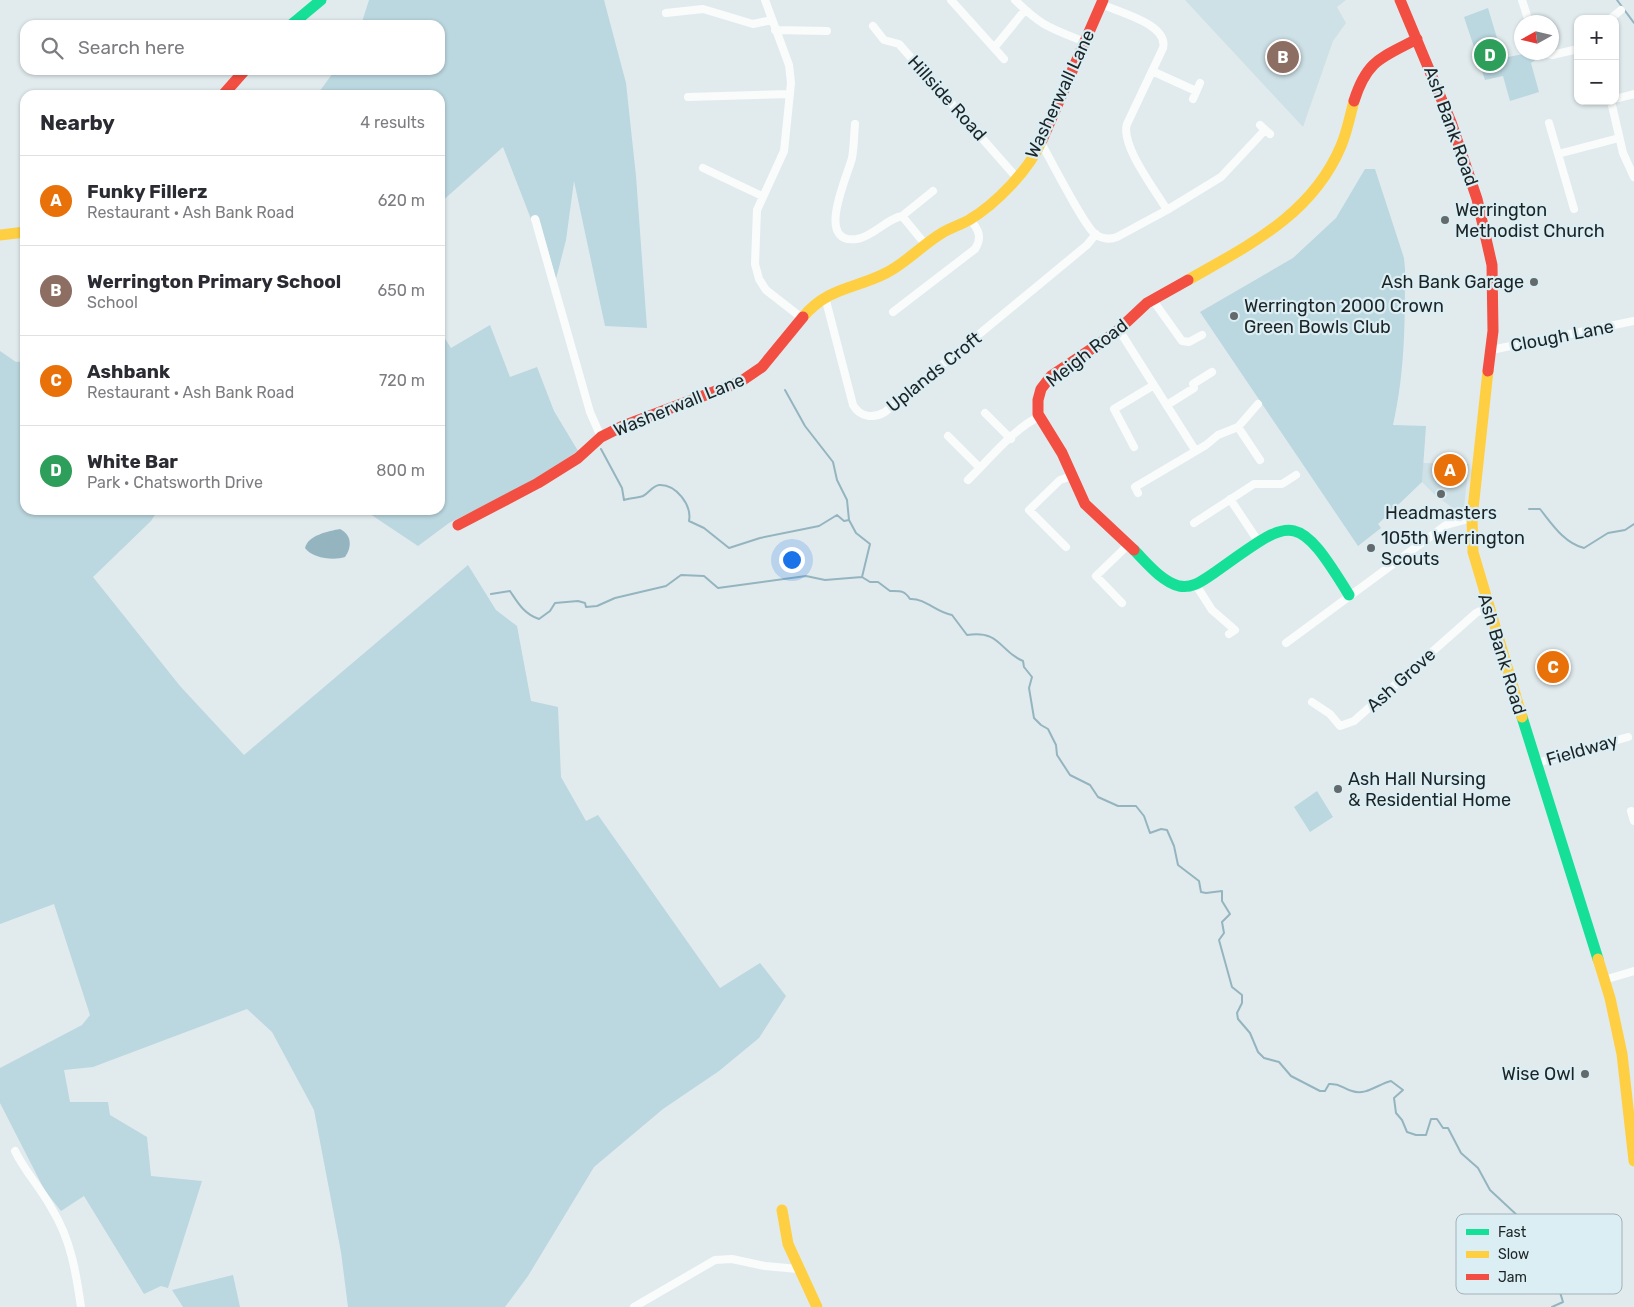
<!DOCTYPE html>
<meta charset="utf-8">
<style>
body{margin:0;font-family:Rubik,sans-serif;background:#f2f2f3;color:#2b2b33}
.controls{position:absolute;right:15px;top:15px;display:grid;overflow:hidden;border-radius:10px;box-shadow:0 1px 4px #0004}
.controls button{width:45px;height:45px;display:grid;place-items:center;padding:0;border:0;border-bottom:1px solid #e1e1e2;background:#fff;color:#2b2b33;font:25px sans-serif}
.compass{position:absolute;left:1514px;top:15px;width:45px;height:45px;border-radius:50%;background:#fff;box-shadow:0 1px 4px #0004;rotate:262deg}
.you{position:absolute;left:791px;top:559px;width:18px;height:18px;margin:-12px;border:4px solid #fff;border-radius:50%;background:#1a73e8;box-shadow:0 0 0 8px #1a73e833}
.badge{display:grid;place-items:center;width:32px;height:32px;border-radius:50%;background:#2563eb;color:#fff;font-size:16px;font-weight:700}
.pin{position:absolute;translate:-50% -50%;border:2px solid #fff;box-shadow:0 1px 5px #0006}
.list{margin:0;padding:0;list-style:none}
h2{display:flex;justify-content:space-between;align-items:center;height:65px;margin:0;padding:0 20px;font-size:21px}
h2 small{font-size:16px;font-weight:400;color:#7c7c81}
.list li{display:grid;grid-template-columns:32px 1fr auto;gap:15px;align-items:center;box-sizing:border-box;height:90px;padding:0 20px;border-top:1px solid #e1e1e2}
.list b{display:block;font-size:19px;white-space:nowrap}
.list p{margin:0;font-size:16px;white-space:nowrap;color:#7c7c81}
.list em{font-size:16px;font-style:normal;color:#7c7c81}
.icon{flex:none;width:28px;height:28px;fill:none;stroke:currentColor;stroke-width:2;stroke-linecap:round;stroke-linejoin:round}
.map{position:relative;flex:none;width:1634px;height:1307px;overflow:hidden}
.search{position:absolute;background:#fff;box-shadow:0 1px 4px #0004;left:20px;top:20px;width:425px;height:55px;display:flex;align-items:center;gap:12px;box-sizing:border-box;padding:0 18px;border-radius:15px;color:#7c7c81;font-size:19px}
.panel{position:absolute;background:#fff;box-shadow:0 1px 4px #0004;left:20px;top:90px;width:425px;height:425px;border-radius:15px}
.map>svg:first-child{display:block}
</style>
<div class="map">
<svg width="1634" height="1307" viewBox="0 0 1634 1307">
<rect width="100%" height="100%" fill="#e1ebee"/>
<!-- built -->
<path fill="#cee1e7" d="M1185 0H1346L1337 7 1346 23 1333 41 1303 127Z
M1423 463 1469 464 1464 507 1460 513 1436 496 1422 482Z"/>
<!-- green -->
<path fill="#bbd7df" d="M369 0H604L626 83 636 176 647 328 605 326 574 181 566 240 556 279 539 217 531 219 503 147 440 203V95H317L335 70H440V25H361Z
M1488 8 1503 58 1533 52 1537 59 1531 63 1539 92 1510 101 1503 76 1485 80 1464 17Z
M1365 169H1375L1404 258 1405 269C1405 323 1405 372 1393 425L1426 426 1422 482 1378 524 1381 528 1358 546 1200 312 1293 258 1336 218Z
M490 325 510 377 537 367 554 411 578 451 529 483 449 523 418 546 364 510H440V331L451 348Z
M0 351 16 362 25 361V510H158L151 521 93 577 180 686 244 755 468 565 496 610 517 626 531 701 558 707 561 777 586 821 598 815 720 988 760 963 786 996 759 1038 719 1071 663 1109 594 1167 528 1276 505 1307H348L341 1252 314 1110 272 1032 247 1009 93 1067 64 1070 70 1102H108L110 1115 147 1137 151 1176 202 1181 168 1288 161 1286 144 1294 84 1196 61 1211 45 1191 0 1103V1068L82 1025 90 1015 54 904 0 924Z
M1317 791 1333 817 1310 832 1294 807Z
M233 1275 240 1307H183L172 1290Z"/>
<!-- water -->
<path fill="#94b5bf" d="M340 529C352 535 352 547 345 557 333 561 312 558 305 548 308 535 329 531 340 529Z"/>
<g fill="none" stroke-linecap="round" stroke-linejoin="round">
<!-- stream -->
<path stroke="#94b5bf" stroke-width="2" d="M1617 0 1634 23
M785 390 805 426 833 462 837 480 847 500 849 520 856 533 870 544 862 577
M601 449 622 488 624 500C630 498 638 498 643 496 649 493 652 486 659 485 676 484 692 505 689 521L704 528 729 548 760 538 819 526 837 515 844 521 849 520
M1529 509H1540C1552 524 1564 543 1584 548L1608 533 1625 530 1634 524
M862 577 870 582H878L890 591C900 591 904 590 910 599 925 598 937 613 952 615L967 635C1001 630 999 651 1023 661L1024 667 1032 677 1029 688 1034 718 1041 725 1048 729 1056 745 1057 755 1070 775 1090 785 1098 797 1118 806H1136L1144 816 1150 833 1161 829 1167 830 1174 846 1178 865 1199 881 1201 892 1206 893 1222 891V901L1230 914 1222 922 1224 933 1219 940 1232 987 1242 995V1003L1237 1013 1238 1019 1250 1033 1258 1052 1264 1058 1279 1062 1291 1076 1320 1091H1325L1329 1084C1340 1083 1342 1088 1352 1091 1366 1096 1378 1084 1391 1081L1403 1090 1394 1098 1396 1113 1402 1120 1407 1132 1416 1135H1426L1431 1119H1437L1443 1128H1448L1461 1153 1478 1168 1490 1190 1519 1217 1539 1225C1537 1235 1540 1240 1546 1247L1544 1250 1535 1252 1543 1260 1552 1262 1564 1281 1559 1289 1563 1302 1552 1307
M491 594 510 591C518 603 524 614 539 619L550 611 555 603 578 601 585 603 586 607 597 606 615 598 666 586 681 575 704 576 718 588 806 576 825 580 862 577"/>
<!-- street -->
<path stroke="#fafcfc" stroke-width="8" d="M765 0 789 65 791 83 784 151 757 210 755 264 759 279 766 290 802 318
M951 0 1004 59
M1015 0C1042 27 1051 28 1085 42
M1522 0 1529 22
M666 13 703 9 753 24 772 20
M1610 19 1621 10
M873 26 884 40 899 44 1017 178
M775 30 827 31
M994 48 1025 10
M1541 52 1552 55 1578 49
M1152 71 1196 91
M688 97 790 94
M1193 99 1200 83
M1615 99 1634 94
M1611 101 1623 153 1634 177
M1549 123 1574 209
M855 124C854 135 854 147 852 158 848 175 814 245 857 239 874 236 886 219 902 216L925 244
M1260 125 1270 134
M1041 143C1051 160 1083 224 1095 234 1102 239 1109 240 1117 237L1167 210C1156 191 1120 145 1127 124L1163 48C1169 24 1118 12 1101 4
M1558 154 1619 138
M703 168 762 196
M1167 210 1221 177 1265 130
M902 216 933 191
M535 219 590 412 601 437
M825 297 853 405C860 417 873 419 885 412L1087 245 1096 234
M1152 299 1182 341 1189 342 1202 335
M893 312 975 249C983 237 978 229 970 219
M1119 330 1195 450
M1491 350 1634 321
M1167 405 1194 388 1193 384 1212 372
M985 413 1011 439
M1238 427 1260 460
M948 436 980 468
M1134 447 1114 409 1154 385
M968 480C987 462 1015 427 1039 417
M1138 493 1135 487 1206 445 1218 435 1238 427 1258 404
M1230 499 1258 541
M1194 523 1254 484H1282L1296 475
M1066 547 1029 510 1060 480 1072 476
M1196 585 1212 610 1235 630 1229 634
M1122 603 1096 576 1129 544
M1286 643 1446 525 1472 518
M1312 702 1330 714 1340 726 1354 721 1476 613 1488 607
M1537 763 1628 737
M1631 811 1634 821
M1604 980 1634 971
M15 1151C25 1172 41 1188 52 1209 71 1240 76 1272 81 1307
M634 1307 715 1260 732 1259 765 1266 798 1269"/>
<!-- fast -->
<path stroke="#16e098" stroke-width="11" d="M291 25 321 0
M1134 550C1147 563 1161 581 1179 586 1193 589 1203 580 1214 573 1292 518 1295 507 1349 595
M1522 717 1598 959"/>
<!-- slow -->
<path stroke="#ffcf43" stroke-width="11" d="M0 235 25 232
M1188 280C1249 245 1312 215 1341 146 1347 132 1350 116 1354 101
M803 317C828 287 855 289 886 273 906 263 922 245 942 233 950 228 960 225 969 220 996 204 1030 169 1042 140
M1488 371 1472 518 1473 552 1522 717
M1598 959 1610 998 1622 1054 1634 1161
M782 1210 788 1244 817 1307"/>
<!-- jam -->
<path stroke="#f24e42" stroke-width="11" d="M1400 0 1451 122 1477 199 1492 265 1493 331 1488 371
M223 95 245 70
M1354 101C1367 60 1381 58 1417 39
M1042 140 1103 0
M458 525 538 483 578 458 601 437 623 426 740 382 762 367 803 317
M1134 550 1085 504 1062 453 1038 414V400L1041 389 1051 376 1115 333 1147 303 1188 280"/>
</g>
<!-- markers -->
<g fill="#626a6c" stroke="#dbeef4" stroke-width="2">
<circle cx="1445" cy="220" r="5"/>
<circle cx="1534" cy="282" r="5"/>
<circle cx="1234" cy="316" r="5"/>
<circle cx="1441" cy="494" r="5"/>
<circle cx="1371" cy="548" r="5"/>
<circle cx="1338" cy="789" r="5"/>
<circle cx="1585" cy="1074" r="5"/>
</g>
<g text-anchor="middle" stroke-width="4.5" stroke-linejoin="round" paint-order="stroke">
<!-- street labels -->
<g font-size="18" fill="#1d2426" stroke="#dbeef4">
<text transform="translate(1060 94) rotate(-65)" y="6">Washerwall Lane</text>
<text transform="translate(947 98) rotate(48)" y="6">Hillside Road</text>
<text transform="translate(1451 126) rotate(70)" y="6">Ash Bank Road</text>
<text transform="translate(1562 336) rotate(-11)" y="6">Clough Lane</text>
<text transform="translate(1087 353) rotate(-38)" y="6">Meigh Road</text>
<text transform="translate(934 372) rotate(-39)" y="6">Uplands Croft</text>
<text transform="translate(679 405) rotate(-22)" y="6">Washerwall Lane</text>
<text transform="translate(1502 654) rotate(73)" y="6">Ash Bank Road</text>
<text transform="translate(1401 680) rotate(-42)" y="6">Ash Grove</text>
<text transform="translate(1582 750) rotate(-16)" y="6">Fieldway</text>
</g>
<!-- poi labels -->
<g font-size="18" fill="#1d2426" stroke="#dbeef4" text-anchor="start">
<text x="1455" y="216">Werrington<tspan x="1455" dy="21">Methodist Church</tspan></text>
<text x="1524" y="288" text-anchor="end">Ash Bank Garage</text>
<text x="1244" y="312">Werrington 2000 Crown<tspan x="1244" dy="21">Green Bowls Club</tspan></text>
<text x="1441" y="519" text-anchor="middle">Headmasters</text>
<text x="1381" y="544">105th Werrington<tspan x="1381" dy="21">Scouts</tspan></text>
<text x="1348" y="785">Ash Hall Nursing<tspan x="1348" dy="21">&amp; Residential Home</tspan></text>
<text x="1575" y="1080" text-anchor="end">Wise Owl</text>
</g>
</g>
<!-- legend -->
<rect x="1456" y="1214" width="166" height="80" rx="8" fill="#dbeef4" stroke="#a2b1b6" stroke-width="1"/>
<rect x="1466" y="1229" width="23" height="6" fill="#16e098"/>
<rect x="1466" y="1251" width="23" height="7" fill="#ffcf43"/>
<rect x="1466" y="1274" width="23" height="6" fill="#f24e42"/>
<g font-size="14" fill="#1d2426">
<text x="1498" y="1237">Fast</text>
<text x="1498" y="1259">Slow</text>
<text x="1498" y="1282">Jam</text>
</g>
</svg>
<div class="controls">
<button>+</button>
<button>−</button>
</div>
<svg class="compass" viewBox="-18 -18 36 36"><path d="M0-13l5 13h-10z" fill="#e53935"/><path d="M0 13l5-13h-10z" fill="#7c7c81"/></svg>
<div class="you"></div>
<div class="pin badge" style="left:1450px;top:470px;background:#e8710a">A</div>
<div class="pin badge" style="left:1283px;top:57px;background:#8d6e63">B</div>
<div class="pin badge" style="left:1553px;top:667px;background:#e8710a">C</div>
<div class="pin badge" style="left:1490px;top:55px;background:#2e9e5b">D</div>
<div class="search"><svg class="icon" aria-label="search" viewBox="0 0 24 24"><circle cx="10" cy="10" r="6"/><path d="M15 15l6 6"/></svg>Search here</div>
<section class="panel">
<h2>Nearby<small>4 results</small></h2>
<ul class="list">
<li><span class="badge" style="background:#e8710a">A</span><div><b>Funky Fillerz</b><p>Restaurant · Ash Bank Road</p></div><em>620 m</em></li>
<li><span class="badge" style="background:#8d6e63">B</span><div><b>Werrington Primary School</b><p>School</p></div><em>650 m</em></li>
<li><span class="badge" style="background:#e8710a">C</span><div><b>Ashbank</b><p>Restaurant · Ash Bank Road</p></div><em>720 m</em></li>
<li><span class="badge" style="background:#2e9e5b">D</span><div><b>White Bar</b><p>Park · Chatsworth Drive</p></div><em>800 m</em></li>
</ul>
</section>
</div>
